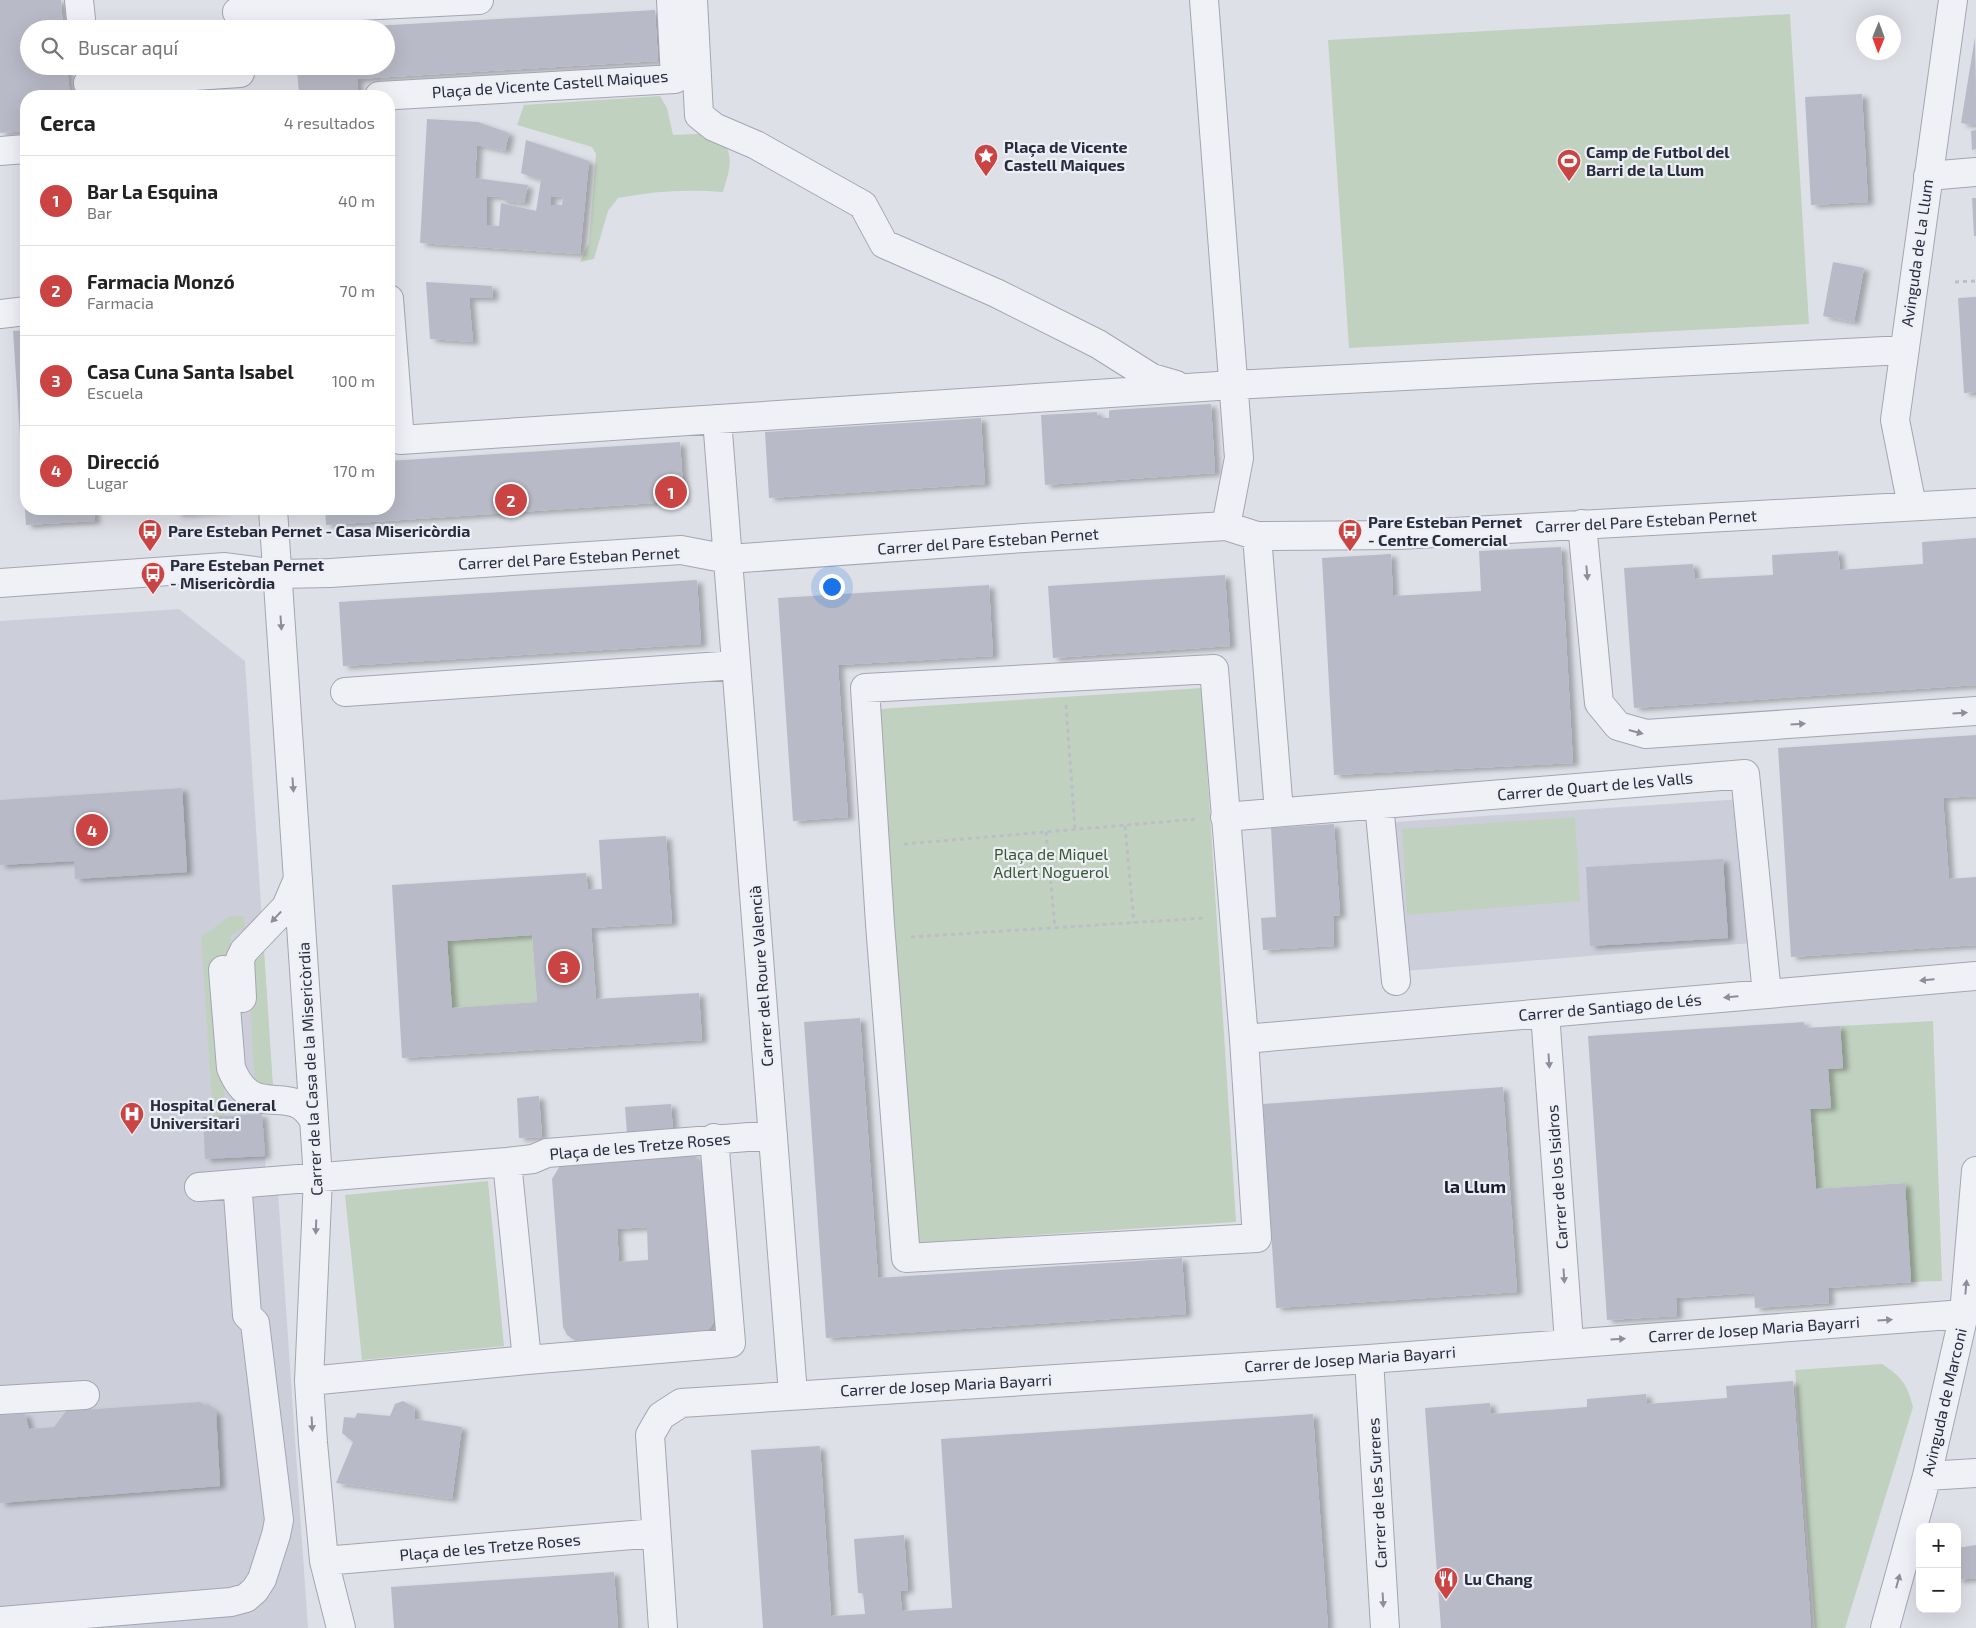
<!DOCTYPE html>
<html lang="es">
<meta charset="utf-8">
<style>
body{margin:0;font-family:"Exo 2",sans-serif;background:#f2f2f2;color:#222}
.controls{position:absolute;right:15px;bottom:15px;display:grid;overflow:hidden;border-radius:10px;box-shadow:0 5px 20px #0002}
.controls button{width:45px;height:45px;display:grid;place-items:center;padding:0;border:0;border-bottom:1px solid #e0e0e0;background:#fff;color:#222;font:25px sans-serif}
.compass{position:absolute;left:1856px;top:15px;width:45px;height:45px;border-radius:50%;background:#fff;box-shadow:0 5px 20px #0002;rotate:181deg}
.you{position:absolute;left:831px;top:586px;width:18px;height:18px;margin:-12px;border:4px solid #fff;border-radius:50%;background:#1a73e8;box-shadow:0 0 0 8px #1a73e833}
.badge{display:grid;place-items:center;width:32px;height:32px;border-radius:50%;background:#cb4444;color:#fff;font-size:16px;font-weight:700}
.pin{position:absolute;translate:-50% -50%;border:2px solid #fff;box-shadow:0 1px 5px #0006}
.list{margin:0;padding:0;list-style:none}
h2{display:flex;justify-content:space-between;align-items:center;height:65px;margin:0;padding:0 20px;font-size:21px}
h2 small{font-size:16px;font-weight:400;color:#767676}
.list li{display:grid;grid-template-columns:32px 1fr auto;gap:15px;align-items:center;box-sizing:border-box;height:90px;padding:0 20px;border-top:1px solid #e0e0e0}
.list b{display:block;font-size:19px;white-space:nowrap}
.list p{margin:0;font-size:16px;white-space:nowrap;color:#767676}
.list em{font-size:16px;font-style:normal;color:#767676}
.icon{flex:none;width:28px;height:28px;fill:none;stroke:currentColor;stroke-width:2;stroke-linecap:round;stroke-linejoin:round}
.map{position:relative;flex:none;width:1976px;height:1628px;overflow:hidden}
.search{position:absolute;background:#fff;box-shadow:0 5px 20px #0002;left:20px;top:20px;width:375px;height:55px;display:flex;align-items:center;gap:12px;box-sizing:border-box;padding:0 18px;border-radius:28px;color:#767676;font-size:19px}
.panel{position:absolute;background:#fff;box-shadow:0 5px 20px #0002;left:20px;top:90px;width:375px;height:425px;border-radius:20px}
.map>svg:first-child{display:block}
</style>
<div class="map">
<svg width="1976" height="1628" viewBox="0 0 1976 1628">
<defs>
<filter id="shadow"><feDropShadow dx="5.5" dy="3" stdDeviation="2.5" flood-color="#0004"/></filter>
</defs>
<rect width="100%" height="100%" fill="#dee0e7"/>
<!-- built -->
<path fill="#cccfd9" d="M179 609 245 661 273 1088 261 1089 265 1156 267 1193 278 1192 308 1628H0V621Z
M1742 799 1752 943 1404 971 1395 822Z"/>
<!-- green -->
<path fill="#c1d1bf" d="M1790 14 1809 324 1349 348 1328 40Z
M660 96 667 108 673 135 720 133C734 159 731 164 723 192 687 189 653 191 618 198L608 211 594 259 580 262 589 243 596 154 592 147 517 125 524 105Z
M1202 688 1236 1222 914 1243 879 709Z
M1575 817 1580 901 1407 915 1402 829Z
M230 916H244L245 929 237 931 231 936 232 969 216 971 226 1116H213L201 937Z
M532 935 537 1002 452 1008 447 941Z
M264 952 273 1088 255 1089 248 967Z
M1933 1021 1942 1281 1911 1282 1904 1183 1816 1189 1810 1109 1831 1108 1828 1069 1843 1068 1840 1026Z
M488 1181 504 1346 362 1360 345 1195Z
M1882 1364C1902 1377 1907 1384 1913 1407L1845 1628H1815L1795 1370Z"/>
<!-- building -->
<path fill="#b8bbc7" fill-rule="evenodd" filter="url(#shadow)" d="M0 0H61L63 29H29V66H67L70 96H26V131L0 133Z
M655 10 658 61 357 79 358 96H299L297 66H386V29L356 27Z
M1975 37 1976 116 1975 125 1961 123Z
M201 92V96H172V95Z
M1862 94 1868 202 1811 205 1805 97Z
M427 119 478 122 509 133 505 151 477 145 475 178 528 185 524 203 501 200V197L487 196V225L499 226 501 203 536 211 541 180 521 173 526 140 589 161 580 254 420 243ZM551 196 563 197 562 205H551Z
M1976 130V149L1972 150 1971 131Z
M1972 198H1976V236H1974Z
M1833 262 1864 268 1854 322 1823 316Z
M426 282 492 286 493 298H469L473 342 430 339Z
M1976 297V392L1964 393 1958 298Z
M26 330V509H94L95 521 26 525 13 331Z
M1211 404 1215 473 1045 485 1041 415 1097 412 1098 418H1109V411L1111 410Z
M981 418 985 484 769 498 765 432Z
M680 442 684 501 326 525 325 509H389V461Z
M176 509H225V510L177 514Z
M1976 538V685L1634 708 1624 568 1693 564 1695 579 1773 575 1772 555 1838 551 1840 570 1923 564 1922 542Z
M1561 547 1573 763 1334 775 1322 558 1391 554 1393 596 1481 591 1479 551Z
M1225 575 1230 646 1053 658 1048 586Z
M697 580 701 644 343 666 339 602Z
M989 585 993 656 838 665 848 817 793 821 778 598Z
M1976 735V796L1943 798 1949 879 1976 877V945L1791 957 1778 748Z
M182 788 187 872 75 879 74 861 0 865V800Z
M1334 824 1340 915 1333 916 1334 946 1263 950 1261 918 1276 917 1271 828Z
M666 836 672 923 591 928 596 999 699 993 702 1040 402 1058 392 885 586 873 588 890 602 889 599 840ZM532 935 537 1002 452 1008 447 941Z
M1723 859 1728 938 1590 946 1586 867Z
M860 1018 878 1278 1182 1258 1186 1314 826 1338 804 1022Z
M1804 1022 1805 1028 1840 1026 1843 1068 1828 1069 1831 1108 1810 1109 1816 1189 1905 1183 1911 1282 1828 1288 1829 1303 1755 1308 1754 1293 1676 1298 1677 1316 1607 1320 1588 1036Z
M1503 1087 1517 1292 1276 1308 1263 1104Z
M539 1096 542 1137 519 1138 517 1098Z
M671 1104 673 1132 627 1134 625 1107Z
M262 1114 265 1156 205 1159 203 1117Z
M687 1151 702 1162 717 1315 711 1327 703 1334 577 1342 567 1335 563 1327 552 1179 561 1164ZM647 1227 648 1260 619 1262 617 1229Z
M1793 1381 1811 1628H1441L1425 1408 1490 1403 1491 1414 1587 1407V1399L1646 1394 1647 1404 1727 1398 1726 1386Z
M403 1401 414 1407 415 1419 462 1427 452 1499 336 1483 353 1442 342 1433 344 1417 355 1418 357 1413 390 1416 395 1404Z
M200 1402 216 1412 220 1486 0 1503V1415L25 1414 29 1429 54 1427 66 1411Z
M1313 1414 1328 1628H763L751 1450 820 1446 831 1616 865 1614 863 1593H858L854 1539 904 1535 908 1590 900 1591 902 1611 952 1608 941 1439Z
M1976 1545V1578L1957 1580V1548Z
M614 1572 618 1628H394L391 1587Z"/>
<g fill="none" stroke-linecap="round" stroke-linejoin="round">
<defs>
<path id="minor" d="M79 0 82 29
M693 0 699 115 714 127 756 145 863 205 884 244 996 293 1098 344 1152 378 1176 385
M1204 0 1239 458 1226 526
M237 12 479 0
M88 83 240 73
M379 96 675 79 671 0
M0 151 26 149
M1928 176 1976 172
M389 299 400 440 1233 385 1904 350
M0 314 26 311
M717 419 793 1394
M1912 506 1895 420 1953 0
M273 509 318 1178 309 1381 313 1443 324 1561 341 1628
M1582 524 1599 703 1618 726 1646 734 1976 711
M1257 536 1279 812
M0 583 225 567 277 574 330 573 681 550 728 559 1024 538 1226 526 1257 536 1399 535 1976 503
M1214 669 1244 1039 1257 1238 906 1258 880 924 865 688Z
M345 692 736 665
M1379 804 1396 981
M1225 817 1745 774 1767 994
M223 970 231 1068C254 1125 291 1078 314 1121
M242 998 240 959 244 951 286 907 298 879
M1545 1013 1569 1342
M1244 1039 1976 976
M199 1187 507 1162 533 1159 547 1153 773 1135
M1369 1359 1385 1628
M527 1360 731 1343 714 1138
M309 1381 527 1360 507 1162
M0 1400 85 1395
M1927 1476 1976 1473
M324 1561 656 1533
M0 1621 231 1602 246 1598 255 1590 262 1579 276 1535 279 1520 255 1323 247 1315 238 1194
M663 1628 650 1435 661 1416 681 1403 1369 1359 1964 1314
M1885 1628 1927 1476 1964 1314 1976 1171"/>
</defs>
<!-- minor casing -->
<use href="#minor" stroke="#a3a6b1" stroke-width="30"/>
<!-- path -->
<path stroke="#bcbec6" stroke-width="3" stroke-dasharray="4 4" stroke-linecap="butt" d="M1955 282 1976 281
M1066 705 1075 829
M1125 826 1134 923
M1046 832 1055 928
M904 844 1197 819
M911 937 1205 918"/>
<!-- minor -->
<use href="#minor" stroke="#f0f1f6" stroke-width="28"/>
</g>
<!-- one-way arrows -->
<defs><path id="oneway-solid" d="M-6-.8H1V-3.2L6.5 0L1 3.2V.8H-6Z" transform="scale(1.25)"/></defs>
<g fill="#8c8e9a">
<use href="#oneway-solid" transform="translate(1587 573) rotate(85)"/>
<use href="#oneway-solid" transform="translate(281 623) rotate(86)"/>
<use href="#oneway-solid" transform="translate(1960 713) rotate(-4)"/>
<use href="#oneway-solid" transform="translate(1798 724) rotate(-4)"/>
<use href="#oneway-solid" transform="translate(1636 732) rotate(15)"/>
<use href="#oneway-solid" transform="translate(293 785) rotate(86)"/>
<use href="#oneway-solid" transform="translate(276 917) rotate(133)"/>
<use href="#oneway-solid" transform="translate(1927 980) rotate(175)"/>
<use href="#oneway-solid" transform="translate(1731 997) rotate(175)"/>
<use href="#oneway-solid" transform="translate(1549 1061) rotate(86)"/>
<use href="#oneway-solid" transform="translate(316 1227) rotate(92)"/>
<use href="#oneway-solid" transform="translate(1564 1276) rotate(86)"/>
<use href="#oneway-solid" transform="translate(1966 1287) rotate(-85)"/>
<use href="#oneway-solid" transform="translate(1885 1320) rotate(-4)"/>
<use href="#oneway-solid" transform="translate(1618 1339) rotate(-4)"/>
<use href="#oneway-solid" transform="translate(312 1424) rotate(87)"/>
<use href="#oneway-solid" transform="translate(1898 1581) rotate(-75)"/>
<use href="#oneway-solid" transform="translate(1383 1600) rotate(87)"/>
</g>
<!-- icons -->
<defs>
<symbol id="sight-pin" viewBox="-11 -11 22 30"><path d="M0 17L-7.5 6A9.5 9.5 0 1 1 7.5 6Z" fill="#cb4444" stroke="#edeff5"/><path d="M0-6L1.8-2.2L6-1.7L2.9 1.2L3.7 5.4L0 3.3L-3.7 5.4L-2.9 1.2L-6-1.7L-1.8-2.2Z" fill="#fff"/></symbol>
<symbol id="stadium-pin" viewBox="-11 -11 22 30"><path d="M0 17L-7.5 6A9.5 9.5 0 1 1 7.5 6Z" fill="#cb4444" stroke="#edeff5"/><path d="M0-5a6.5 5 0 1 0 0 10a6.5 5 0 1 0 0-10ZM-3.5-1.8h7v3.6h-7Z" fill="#fff"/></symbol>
<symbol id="bus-pin" viewBox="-11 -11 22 30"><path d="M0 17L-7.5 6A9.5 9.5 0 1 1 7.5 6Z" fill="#cb4444" stroke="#edeff5"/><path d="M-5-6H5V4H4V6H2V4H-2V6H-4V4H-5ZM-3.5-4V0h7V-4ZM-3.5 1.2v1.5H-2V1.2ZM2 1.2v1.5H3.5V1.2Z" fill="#fff"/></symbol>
<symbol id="hospital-pin" viewBox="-11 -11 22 30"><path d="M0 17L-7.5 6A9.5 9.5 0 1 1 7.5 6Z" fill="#cb4444" stroke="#edeff5"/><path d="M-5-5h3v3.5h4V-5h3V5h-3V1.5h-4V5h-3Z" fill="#fff"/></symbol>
<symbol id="restaurant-pin" viewBox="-11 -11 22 30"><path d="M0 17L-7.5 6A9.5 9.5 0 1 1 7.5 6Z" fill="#cb4444" stroke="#edeff5"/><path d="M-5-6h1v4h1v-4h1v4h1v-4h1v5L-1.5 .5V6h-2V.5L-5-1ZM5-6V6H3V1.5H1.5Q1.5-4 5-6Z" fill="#fff"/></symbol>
</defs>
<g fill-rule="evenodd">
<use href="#sight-pin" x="972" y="142" width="28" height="38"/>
<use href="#stadium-pin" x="1555" y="147" width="28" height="38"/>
<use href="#bus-pin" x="136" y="517" width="28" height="38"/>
<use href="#bus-pin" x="1336" y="517" width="28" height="38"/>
<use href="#bus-pin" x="139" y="560" width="28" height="38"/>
<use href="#hospital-pin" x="118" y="1100" width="28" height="38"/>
<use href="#restaurant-pin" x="1432" y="1565" width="28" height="38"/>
</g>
<g text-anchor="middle" stroke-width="4.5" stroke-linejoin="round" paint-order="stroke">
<!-- street labels -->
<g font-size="16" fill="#272c3e" stroke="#edeff5">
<text transform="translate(550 84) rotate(-4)" y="6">Plaça de Vicente Castell Maiques</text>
<text transform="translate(1917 253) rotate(-82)" y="6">Avinguda de La Llum</text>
<text transform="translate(1646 521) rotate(-3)" y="6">Carrer del Pare Esteban Pernet</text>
<text transform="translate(988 541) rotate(-4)" y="6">Carrer del Pare Esteban Pernet</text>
<text transform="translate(569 558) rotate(-3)" y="6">Carrer del Pare Esteban Pernet</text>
<text transform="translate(1595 786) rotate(-5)" y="6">Carrer de Quart de les Valls</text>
<text transform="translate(761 976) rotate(-94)" y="6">Carrer del Roure Valencià</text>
<text transform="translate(1610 1007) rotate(-5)" y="6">Carrer de Santiago de Lés</text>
<text transform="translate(310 1069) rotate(-93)" y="6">Carrer de la Casa de la Misericòrdia</text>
<text transform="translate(640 1146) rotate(-5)" y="6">Plaça de les Tretze Roses</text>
<text transform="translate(1557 1177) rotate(-94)" y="6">Carrer de los Isidros</text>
<text transform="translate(1754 1329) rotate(-4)" y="6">Carrer de Josep Maria Bayarri</text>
<text transform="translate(1350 1359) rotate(-4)" y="6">Carrer de Josep Maria Bayarri</text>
<text transform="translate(946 1385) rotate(-3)" y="6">Carrer de Josep Maria Bayarri</text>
<text transform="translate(1944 1402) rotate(-77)" y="6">Avinguda de Marconi</text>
<text transform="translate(1377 1493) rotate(-93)" y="6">Carrer de les Sureres</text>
<text transform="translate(490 1547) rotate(-5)" y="6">Plaça de les Tretze Roses</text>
</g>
<!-- poi labels -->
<g font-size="16" font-weight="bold" fill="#272c3e" stroke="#edeff5" text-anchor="start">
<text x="1004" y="153">Plaça de Vicente<tspan x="1004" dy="18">Castell Maiques</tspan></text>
<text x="1586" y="158">Camp de Futbol del<tspan x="1586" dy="18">Barri de la Llum</tspan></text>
<text x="1368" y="528">Pare Esteban Pernet<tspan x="1368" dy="18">- Centre Comercial</tspan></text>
<text x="168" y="537">Pare Esteban Pernet - Casa Misericòrdia</text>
<text x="170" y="571">Pare Esteban Pernet<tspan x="170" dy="18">- Misericòrdia</tspan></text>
<text x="150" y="1111">Hospital General<tspan x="150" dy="18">Universitari</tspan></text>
<text x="1464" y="1585">Lu Chang</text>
</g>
<!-- park labels -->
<g font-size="16" fill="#365935" stroke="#edeff5">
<text x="1051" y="860">Plaça de Miquel<tspan x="1051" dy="18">Adlert Noguerol</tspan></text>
</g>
<!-- neighbourhood labels -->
<g font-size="18" font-weight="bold" fill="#1a1d2e" stroke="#edeff5">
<text x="1475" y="1193">la Llum</text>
</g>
</g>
</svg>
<div class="controls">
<button>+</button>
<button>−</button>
</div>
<svg class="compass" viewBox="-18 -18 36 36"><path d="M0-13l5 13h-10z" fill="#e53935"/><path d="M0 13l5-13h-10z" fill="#767676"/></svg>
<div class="you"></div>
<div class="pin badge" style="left:671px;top:492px">1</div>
<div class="pin badge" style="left:511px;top:500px">2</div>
<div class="pin badge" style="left:564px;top:967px">3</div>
<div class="pin badge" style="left:92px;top:830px">4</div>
<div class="search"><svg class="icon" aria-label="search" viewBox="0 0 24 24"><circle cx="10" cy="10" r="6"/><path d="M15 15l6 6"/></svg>Buscar aquí</div>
<section class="panel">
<h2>Cerca<small>4 resultados</small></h2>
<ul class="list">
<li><span class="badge">1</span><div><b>Bar La Esquina</b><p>Bar</p></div><em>40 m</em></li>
<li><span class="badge">2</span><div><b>Farmacia Monzó</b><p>Farmacia</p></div><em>70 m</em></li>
<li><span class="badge">3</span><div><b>Casa Cuna Santa Isabel</b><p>Escuela</p></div><em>100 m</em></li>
<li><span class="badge">4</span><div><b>Direcció</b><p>Lugar</p></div><em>170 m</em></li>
</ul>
</section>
</div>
